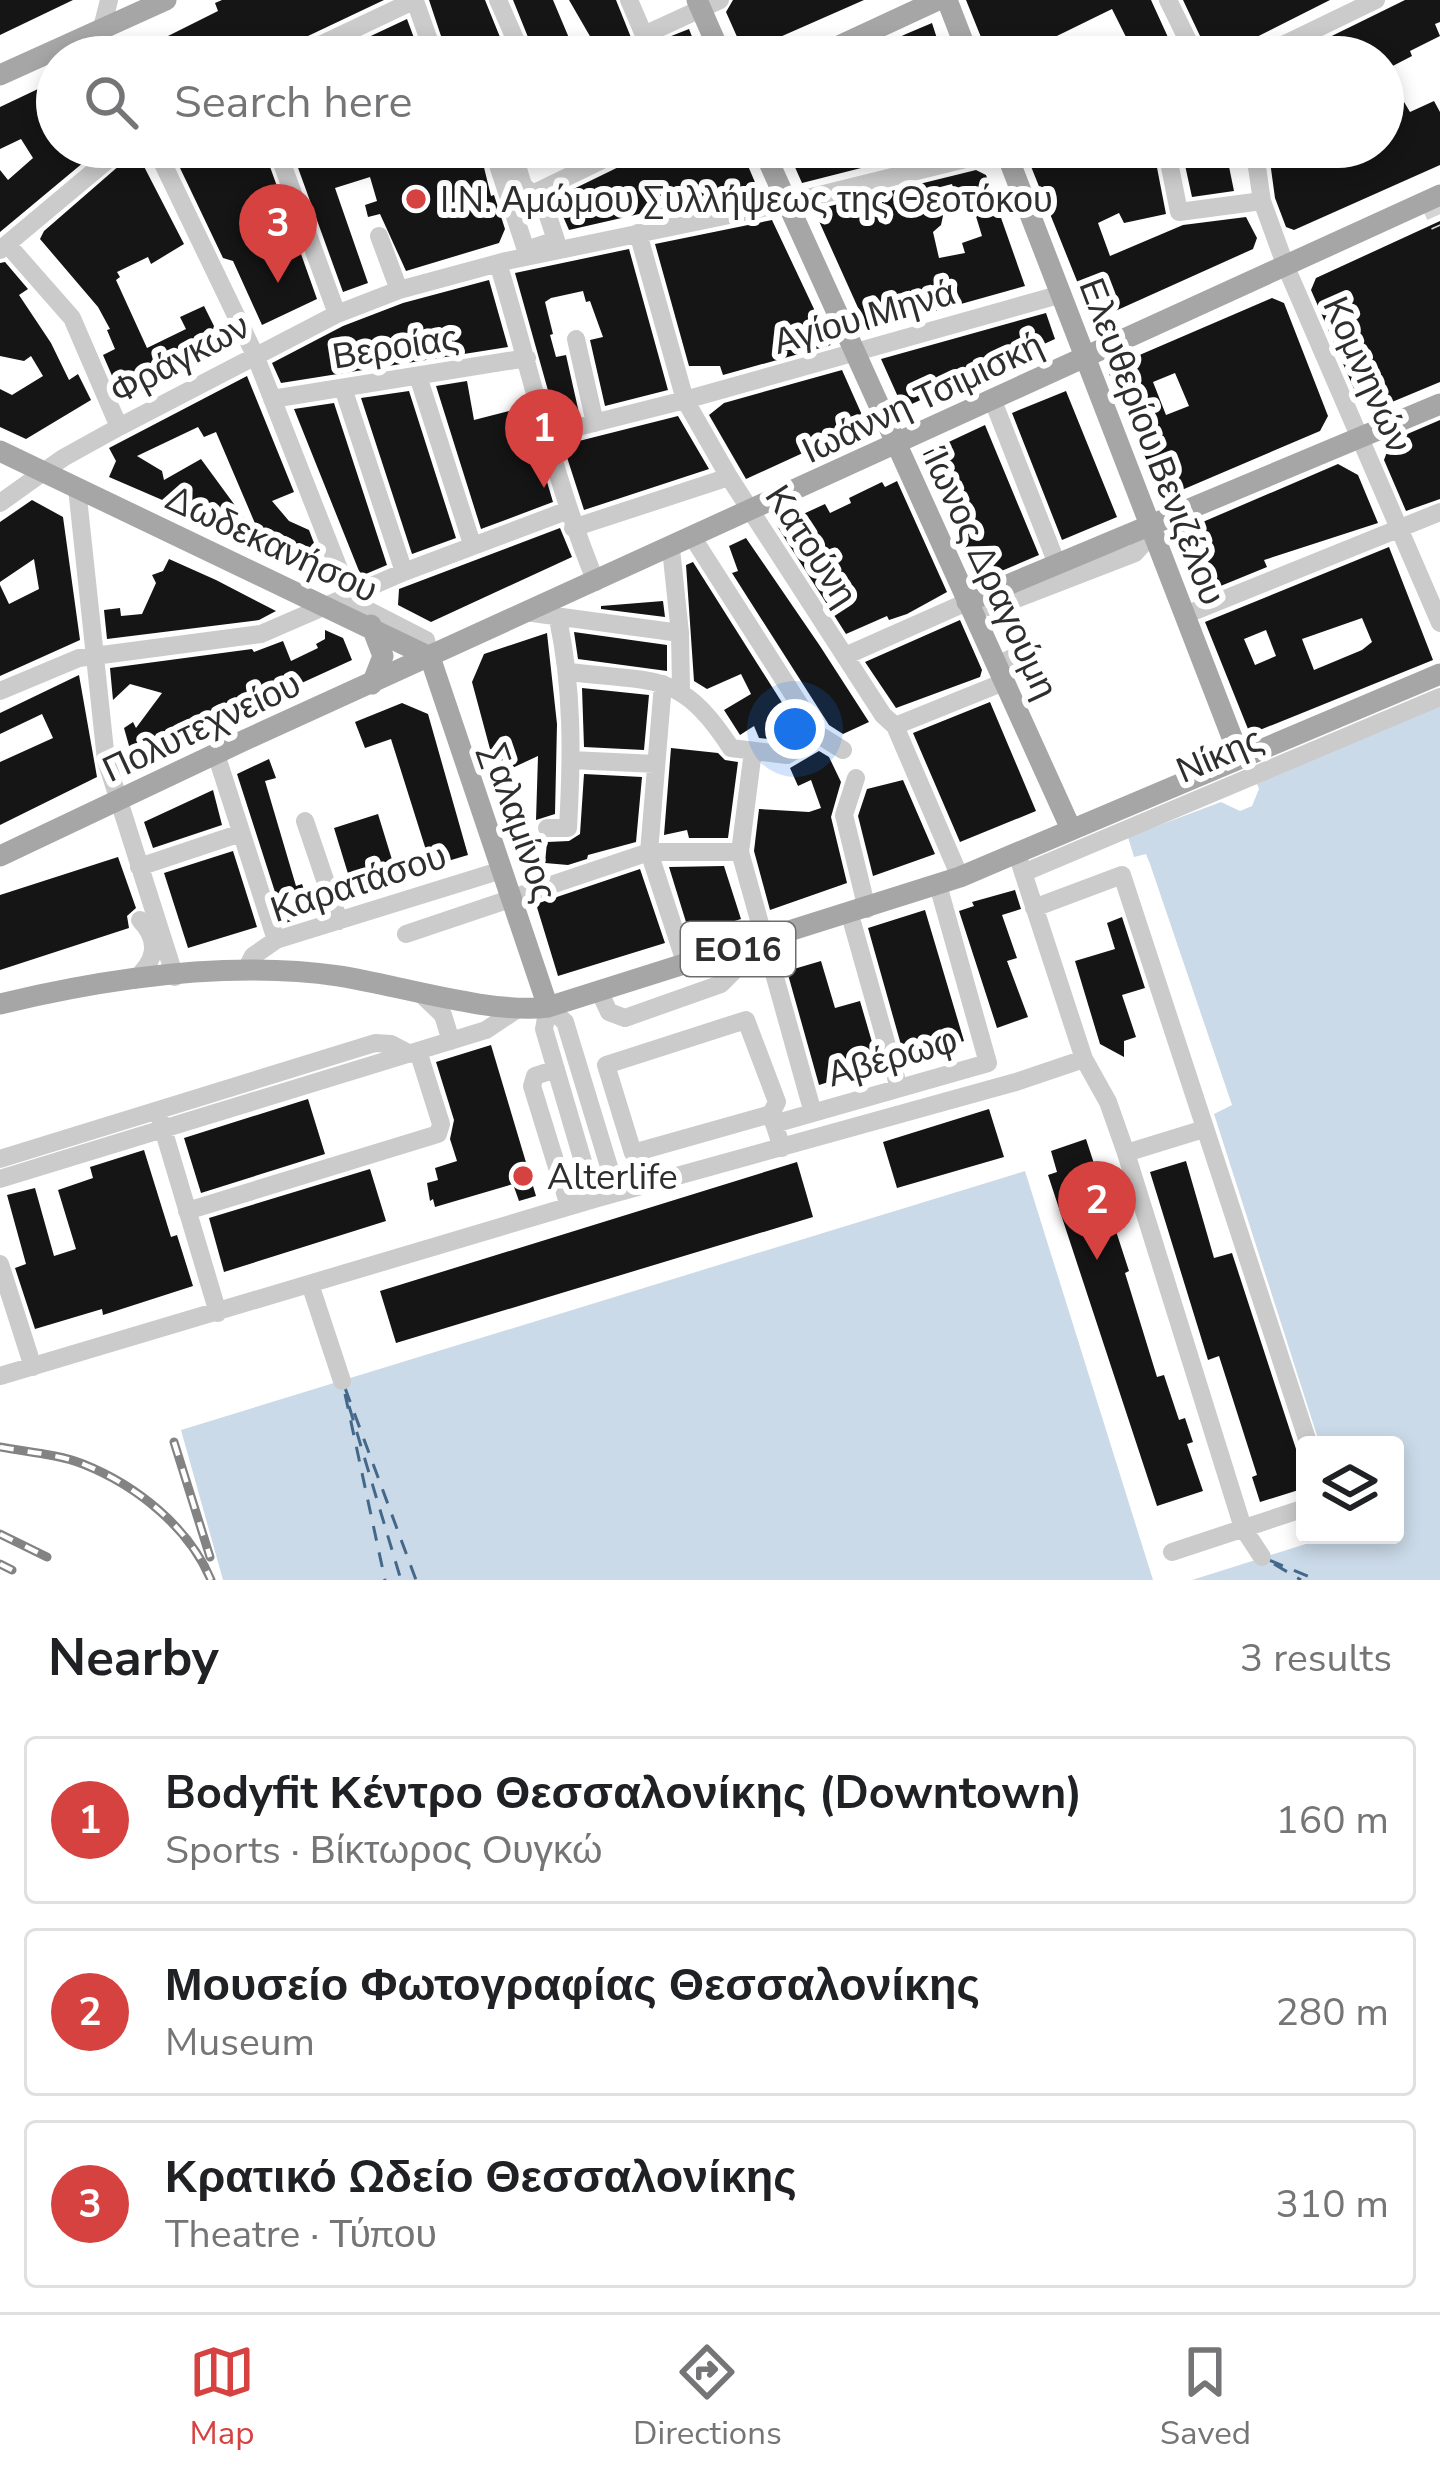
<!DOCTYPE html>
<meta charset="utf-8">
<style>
body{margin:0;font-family:"Nunito Sans",sans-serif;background:#f6f6f6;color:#202124}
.controls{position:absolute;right:36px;bottom:36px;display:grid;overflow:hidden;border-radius:12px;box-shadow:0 6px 18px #0003}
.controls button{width:108px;height:108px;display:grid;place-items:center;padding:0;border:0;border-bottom:3px solid #e0e0e0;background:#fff;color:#202124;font:60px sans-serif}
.you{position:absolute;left:795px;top:729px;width:42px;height:42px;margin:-30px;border:9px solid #fff;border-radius:50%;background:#1a73e8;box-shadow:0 0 0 18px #1a73e833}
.badge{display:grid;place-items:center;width:78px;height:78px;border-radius:50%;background:#d64240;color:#fff;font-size:39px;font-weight:700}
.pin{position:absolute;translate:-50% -99px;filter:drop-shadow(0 3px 6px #0008)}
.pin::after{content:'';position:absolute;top:63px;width:42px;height:36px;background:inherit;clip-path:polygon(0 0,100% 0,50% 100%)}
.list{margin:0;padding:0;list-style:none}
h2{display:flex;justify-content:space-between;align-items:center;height:156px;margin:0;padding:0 48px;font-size:51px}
h2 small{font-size:39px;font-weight:400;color:#757577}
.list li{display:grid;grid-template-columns:78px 1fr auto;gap:36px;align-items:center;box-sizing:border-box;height:168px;margin:0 24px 24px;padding:0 24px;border:3px solid #e0e0e0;border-radius:12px}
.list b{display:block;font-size:45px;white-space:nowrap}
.list p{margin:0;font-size:39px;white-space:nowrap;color:#757577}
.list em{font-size:39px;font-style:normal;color:#757577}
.icon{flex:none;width:66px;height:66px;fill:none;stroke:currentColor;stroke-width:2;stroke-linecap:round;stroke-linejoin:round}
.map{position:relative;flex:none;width:1440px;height:1580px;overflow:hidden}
.search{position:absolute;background:#fff;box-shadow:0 6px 18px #0003;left:36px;right:36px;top:36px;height:132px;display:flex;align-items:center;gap:30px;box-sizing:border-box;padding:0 42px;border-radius:66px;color:#757577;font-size:45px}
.sheet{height:732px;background:#fff}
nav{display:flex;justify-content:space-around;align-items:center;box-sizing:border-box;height:168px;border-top:3px solid #e0e0e0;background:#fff;font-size:33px;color:#757577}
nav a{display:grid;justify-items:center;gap:6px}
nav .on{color:#d64240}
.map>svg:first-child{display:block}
</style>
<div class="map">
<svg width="1440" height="1580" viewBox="0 0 1440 1580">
<rect width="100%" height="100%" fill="#fff"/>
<!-- water -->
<path fill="#cbdae8" d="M1440 701V1580H1192L1334 1535H1395V1445H1320L1214 1114 1232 1105 1150 864 1146 854 1134 857 1128 837 1221 802 1240 811 1252 806 1259 789 1255 779Z
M1025 1171 1153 1580H223L181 1430Z"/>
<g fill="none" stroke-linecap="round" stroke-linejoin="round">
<!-- ferry -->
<path stroke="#436889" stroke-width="3" stroke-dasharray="15 12" stroke-linecap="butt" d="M345 1388 416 1580
M345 1394 385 1580
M349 1406 401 1580
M1269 1560 1317 1580
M1274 1564 1301 1580"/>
</g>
<!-- building -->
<path fill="#151515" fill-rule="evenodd" d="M0 0H73L0 35Z
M222 0H384L289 45 282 57H126L218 11 215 3Z
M429 0H485L508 57H448Z
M513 0H553L577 57H536Z
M569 0H616L632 40 641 48 689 29 700 57H627L624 49 602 57Z
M733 0H864L764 44 766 50 750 57H746L726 12Z
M966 0H1151L1177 57H1056L1096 41 1100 53 1129 43 1112 9 1014 57H989Z
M1183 0H1330L1221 55H1209Z
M1405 0H1440V22L1435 24 1440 36 1410 51 1412 56 1385 70 1410 112 1434 101 1440 112V165L1294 230 1286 227 1275 198 1268 147H1383V57H1289Z
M407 19 421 57H326Z
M932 23 943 57H857L906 34Z
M57 80V117L42 124 57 147H102L0 232V170L8 180 33 158 21 139 0 149V107Z
M170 147H263L317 299 262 325 233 261 223 258Z
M323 147H419L424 164 450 167 445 147H479L491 196 494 195 505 229 499 243 406 271 380 214 368 217 365 205 377 201 370 177 335 188 368 283 343 292 297 165Z
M525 147H589L553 164 531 167Z
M643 147H740L757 187 569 230 555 198 635 159Z
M786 147H928V151L802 183Z
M1043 147H1153L1166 214 1124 223 1119 213 1098 223 1110 256 1183 225 1246 217 1257 238 1253 249 1093 321 1026 154Z
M1181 147H1225L1234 191 1192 197Z
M136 151 184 244 151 264 148 257 117 272 120 277 116 280 147 348 186 329 180 317 204 306 223 344 120 394 103 355 115 349 107 330 110 329 98 307 40 239 44 231Z
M976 170 986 175 1025 286 868 330 814 210ZM952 184 958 203 971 200 982 236 962 243 965 253 939 258 933 232 941 225 944 211 917 193Z
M772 220 831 345 723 375 720 366H689L655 244Z
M1440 221V382L1380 407 1358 398 1311 290 1316 278Z
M629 249 668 390 605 406 590 340 603 337 590 301 586 302 583 291 551 298 545 302 553 334 550 335 556 357 566 355 579 413 556 419 515 273Z
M5 262 28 289 19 295 51 343 69 380 78 374 91 400 26 439 0 427V389L12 395 43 376 31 356 24 361 0 356V263Z
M489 280 508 347 281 383 272 363 343 326 403 303Z
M1272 298 1284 303 1328 416 1320 431 1163 498 1107 369ZM1175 373 1189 406 1166 415 1153 382Z
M1046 313 1055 339 903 408 881 359Z
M842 370 866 424 746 479 709 415 724 403Z
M247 376 294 492 272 501 289 521 309 530 314 543 306 562 109 477 116 461 109 448ZM198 427 204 437 216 432 257 528 253 530 201 459 164 480 162 471 137 456Z
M467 381 474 420 525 407 553 502 481 529 436 386Z
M409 391 456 538 412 554 361 398Z
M1066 391 1117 517 1062 540 1012 413Z
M334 403 387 565 361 576 294 409Z
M678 416 709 469 584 510 563 445Z
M1440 420V499L1406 511 1384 460 1391 441Z
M985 425 1039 555 980 580 923 454Z
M1338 464 1358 475 1378 523 1264 560 1267 567 1201 594 1177 533Z
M897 481 947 592 907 614 889 620 887 616 846 634 777 526 825 504 830 513 851 503 849 498 882 482 885 487Z
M32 500 63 517 80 640 0 676V585L9 604 39 589 34 559 0 582V522Z
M560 528 572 557 431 622 398 605 399 589Z
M746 538 820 646 869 722 843 734 829 725 732 573 738 571 729 546Z
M1389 547 1433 660 1250 734 1205 622ZM1362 618 1372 642 1362 650 1314 670 1302 639ZM1266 630 1276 656 1255 665 1244 639Z
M169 559 216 580 276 611 259 620 107 639 104 610 120 608 121 616 142 614 156 583 152 575 163 571Z
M693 562 800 731 784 741 776 736V740L759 738 754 726 740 735 724 710 751 694 741 674 707 689 694 681 686 565Z
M663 601 665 617 601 609V606Z
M960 620 982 670 980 677 896 708 865 662Z
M325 630 343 638 352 660 133 760 124 728 133 722 136 728 162 693 130 684 113 700 110 668 252 649 254 652 283 641 291 661 318 648 316 644 325 639Z
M574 632 667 645V671L578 659Z
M547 633 557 724 555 814 536 820 538 756 497 775 472 682 484 654Z
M79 675 97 777 0 825V762L53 738 42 714 0 734V713Z
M582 688 649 695 644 750 584 747Z
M990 702 1036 811 960 842 913 733Z
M402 703 428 714 468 855 431 866 391 739 365 748 355 722Z
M671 748 718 753 725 760 738 762 728 838H689L687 830 664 835Z
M819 751 829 757 841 782 831 817 847 883 770 910 754 851 759 809 809 812 821 808 811 780 798 786 790 768Z
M269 759 276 778 265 781 296 886 302 884 307 898 302 899 305 917 285 923 237 774Z
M584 774 642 777 636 842 588 855 587 859 568 865 545 863 547 842 569 841 580 834Z
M903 780 935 854 873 876 858 816 867 789Z
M213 790 222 825 153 848 144 822Z
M378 814 397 876 353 890 334 828Z
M233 851 257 927 188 948 164 873Z
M118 857 136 908 127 916 129 928 0 970V895Z
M724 866 741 919 690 935 669 867Z
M640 869 665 943 558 976 536 904Z
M1015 890 1021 909 1002 915 1017 958 1007 961 1028 1017 997 1028 959 911 974 906 972 902Z
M925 910 964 1041 905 1059 868 928Z
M1122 917 1145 988 1122 995 1136 1037 1124 1041V1057L1100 1044 1075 961 1115 949 1107 923Z
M821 961 835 1008 860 1001 879 1066 819 1085 787 971Z
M491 1045 536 1196 519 1201 513 1184 435 1207 433 1199 430 1201 427 1183 438 1180 435 1168 457 1161 450 1139 454 1120 436 1062Z
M308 1099 325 1154 201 1193 184 1138Z
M989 1109 1004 1157 897 1188 883 1142Z
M1086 1139 1129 1271 1125 1273 1157 1377 1164 1375 1179 1420 1185 1418 1193 1442 1187 1444 1203 1491 1157 1506 1048 1175 1057 1172 1051 1151Z
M144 1150 171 1237 177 1235 193 1286 103 1315 102 1309 35 1329 15 1268 26 1264 7 1195 35 1188 54 1256 76 1249 58 1190 93 1178 90 1167Z
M1186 1161 1214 1258 1232 1253 1296 1449 1305 1458V1488L1260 1502 1252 1477 1257 1475 1219 1356 1208 1360 1150 1172Z
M797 1162 813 1217 396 1343 380 1291Z
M370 1169 386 1221 224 1272 209 1218Z"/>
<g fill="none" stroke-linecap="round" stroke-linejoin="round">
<!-- minor-tunnel -->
<path stroke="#d5d5d5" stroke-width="18" stroke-dasharray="18 9" stroke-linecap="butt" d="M1428 200 1440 226"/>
<!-- minor -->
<path stroke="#cbcbcb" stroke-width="18" d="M109 0 101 32 113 57
M498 0 523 57
M629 0 644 35 720 0
M1168 0 1196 57
M415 1 435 57
M295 57 415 0
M1258 57 1376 0
M155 147 255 355 352 602 426 640 430 657
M276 147 337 314
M492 147 526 250 556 240 545 207 523 185 511 147
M1166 147 1179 212 1262 201
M1254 147 1262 201 1286 267 1440 623
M280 157 304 147
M526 197 629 147
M638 233 685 400 729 477 883 715 895 726 960 877
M379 236 399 290
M7 244 72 318 119 427
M0 250 123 147
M498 263C531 370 553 478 596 582
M576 339 595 423
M418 376 472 544
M343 388 404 572
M272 399 527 358
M993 401 1057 564
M546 435 685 400 1062 294
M77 488 106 760 175 977
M0 503 63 458 119 427 337 314 399 290 506 261 787 203 1014 147
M573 528 729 477
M693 538 819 735 843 750
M671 549 680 633 681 689
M525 612 680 633
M1185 615 1440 512
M845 656 967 602 993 608 1135 553 1144 543 1150 525
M996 665 1019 655
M570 672C656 683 680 670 731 748L787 755 819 735
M663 684 649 852 686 965
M0 691 79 658 261 634 404 572 566 511
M895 726 1004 682
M753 751 740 852 813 1113
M216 754 276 940
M571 760 656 764
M856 778 844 815 867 909
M305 821 339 921
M547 828H568C572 757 573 689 558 619
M1017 854 1084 1059 1108 1102 1126 1153 1243 1528 1262 1557
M139 867 241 833
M1023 873 1440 697
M1034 908 1122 875 1309 1445
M850 915 899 1088
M406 934 649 852H740
M245 971 253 956 276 940 502 870
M134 980C155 962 161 942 140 920
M419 992 443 1015 451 1041
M600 993 609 1012 625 1018 721 984 735 970 740 948
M548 1007 565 1022 617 1193
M548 1007 544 1029 594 1199
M556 1069 535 1076 532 1086 569 1206
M771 1114 633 1153 606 1065 746 1020 777 1102 771 1114 782 1148
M161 1122 218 1313
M774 1124 988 1063 938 885
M1126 1153 1204 1129
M0 1159 375 1043 391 1044 410 1054
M0 1179 486 1030 519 1008
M187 1211 438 1134 441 1124 418 1051
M0 1264 33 1367
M310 1284 342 1381
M0 1376 594 1199 1016 1082 1084 1059
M1172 1552 1305 1508"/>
<!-- major -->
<path stroke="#a6a6a6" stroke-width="21" d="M697 0 722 57
M947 0 969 57
M815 57 938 0
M0 75 166 0
M762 147 1071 829
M1004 147 1240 758
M0 451 430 657
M967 602 1440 404
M371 625 383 656 372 684
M430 657 548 1007
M0 856 245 740 1440 195
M0 1004C108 978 228 960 339 976 397 985 493 1015 548 1007L960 877 1440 674"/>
<defs>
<path id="rail" d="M174 1442 210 1557
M0 1447C26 1452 58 1454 83 1464 136 1485 189 1527 211 1580
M0 1534 47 1557
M0 1564 12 1570"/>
</defs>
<!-- rail casing -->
<use href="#rail" stroke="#838383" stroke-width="9"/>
<!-- rail -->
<use href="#rail" stroke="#fff" stroke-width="4.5" stroke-dasharray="14" stroke-linecap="butt"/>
</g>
<!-- markers -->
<g fill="#d64240" stroke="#fff" stroke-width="4.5">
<circle cx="416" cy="199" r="12"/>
<circle cx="523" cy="1176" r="12"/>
</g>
<g text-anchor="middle" stroke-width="12" stroke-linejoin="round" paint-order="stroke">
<!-- shield labels -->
<rect fill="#fff" stroke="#6d6d6d" stroke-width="3" x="681" y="922" width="114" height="54" rx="9"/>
<g font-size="33" font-weight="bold" fill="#2e2e2e">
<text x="738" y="961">ΕΟ16</text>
</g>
<!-- poi labels -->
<g font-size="36" fill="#2e2e2e" stroke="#fff" text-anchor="start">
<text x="440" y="212">I.N. Αμώμου Συλλήψεως της Θεοτόκου</text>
<text x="547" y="1189">Alterlife</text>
</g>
<!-- street labels -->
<g font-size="36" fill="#2e2e2e" stroke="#fff">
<text transform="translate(864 316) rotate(-16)" y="13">Αγίου Μηνά</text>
<text transform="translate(395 346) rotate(-9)" y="13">Βεροίας</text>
<text transform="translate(179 358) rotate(-28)" y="13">Φράγκων</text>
<text transform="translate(1368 374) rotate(66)" y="13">Κομνηνών</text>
<text transform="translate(922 397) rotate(-25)" y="13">Ιωάννη Τσιμισκή</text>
<text transform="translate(1153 441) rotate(69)" y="13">Ελευθερίου Βενιζέλου</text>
<text transform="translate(272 543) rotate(25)" y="13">Δωδεκανήσου</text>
<text transform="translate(812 545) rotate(57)" y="13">Κατούνη</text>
<text transform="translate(991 573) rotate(65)" y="13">Ίωνος Δραγούμη</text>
<text transform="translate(201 726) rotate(-25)" y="13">Πολυτεχνείου</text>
<text transform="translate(1219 754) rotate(-23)" y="13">Νίκης</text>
<text transform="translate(520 822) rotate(71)" y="13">Σαλαμίνος</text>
<text transform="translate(358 882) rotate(-18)" y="13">Καρατάσου</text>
<text transform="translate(892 1056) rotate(-16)" y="13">Αβέρωφ</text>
</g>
</g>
</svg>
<div class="controls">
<button><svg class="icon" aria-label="layers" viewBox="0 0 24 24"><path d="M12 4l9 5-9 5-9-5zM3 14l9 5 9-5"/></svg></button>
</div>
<div class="you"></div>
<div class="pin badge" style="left:544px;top:488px">1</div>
<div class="pin badge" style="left:1097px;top:1260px">2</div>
<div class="pin badge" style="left:278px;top:283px">3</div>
<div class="search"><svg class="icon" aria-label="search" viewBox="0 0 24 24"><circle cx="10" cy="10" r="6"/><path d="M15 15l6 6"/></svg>Search here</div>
</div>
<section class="sheet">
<h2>Nearby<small>3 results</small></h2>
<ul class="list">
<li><span class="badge">1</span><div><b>Bodyfit Κέντρο Θεσσαλονίκης (Downtown)</b><p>Sports · Βίκτωρος Ουγκώ</p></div><em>160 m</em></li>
<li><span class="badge">2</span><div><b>Μουσείο Φωτογραφίας Θεσσαλονίκης</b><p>Museum</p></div><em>280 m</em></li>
<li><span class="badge">3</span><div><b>Κρατικό Ωδείο Θεσσαλονίκης</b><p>Theatre · Τύπου</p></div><em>310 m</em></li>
</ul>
</section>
<nav>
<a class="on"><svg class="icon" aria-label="map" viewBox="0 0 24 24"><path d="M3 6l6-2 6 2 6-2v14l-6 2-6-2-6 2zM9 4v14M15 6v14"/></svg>Map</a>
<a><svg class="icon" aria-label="directions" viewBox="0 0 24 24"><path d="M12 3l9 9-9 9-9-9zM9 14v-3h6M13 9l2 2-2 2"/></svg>Directions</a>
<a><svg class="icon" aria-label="saved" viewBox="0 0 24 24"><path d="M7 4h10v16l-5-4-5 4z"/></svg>Saved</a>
</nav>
